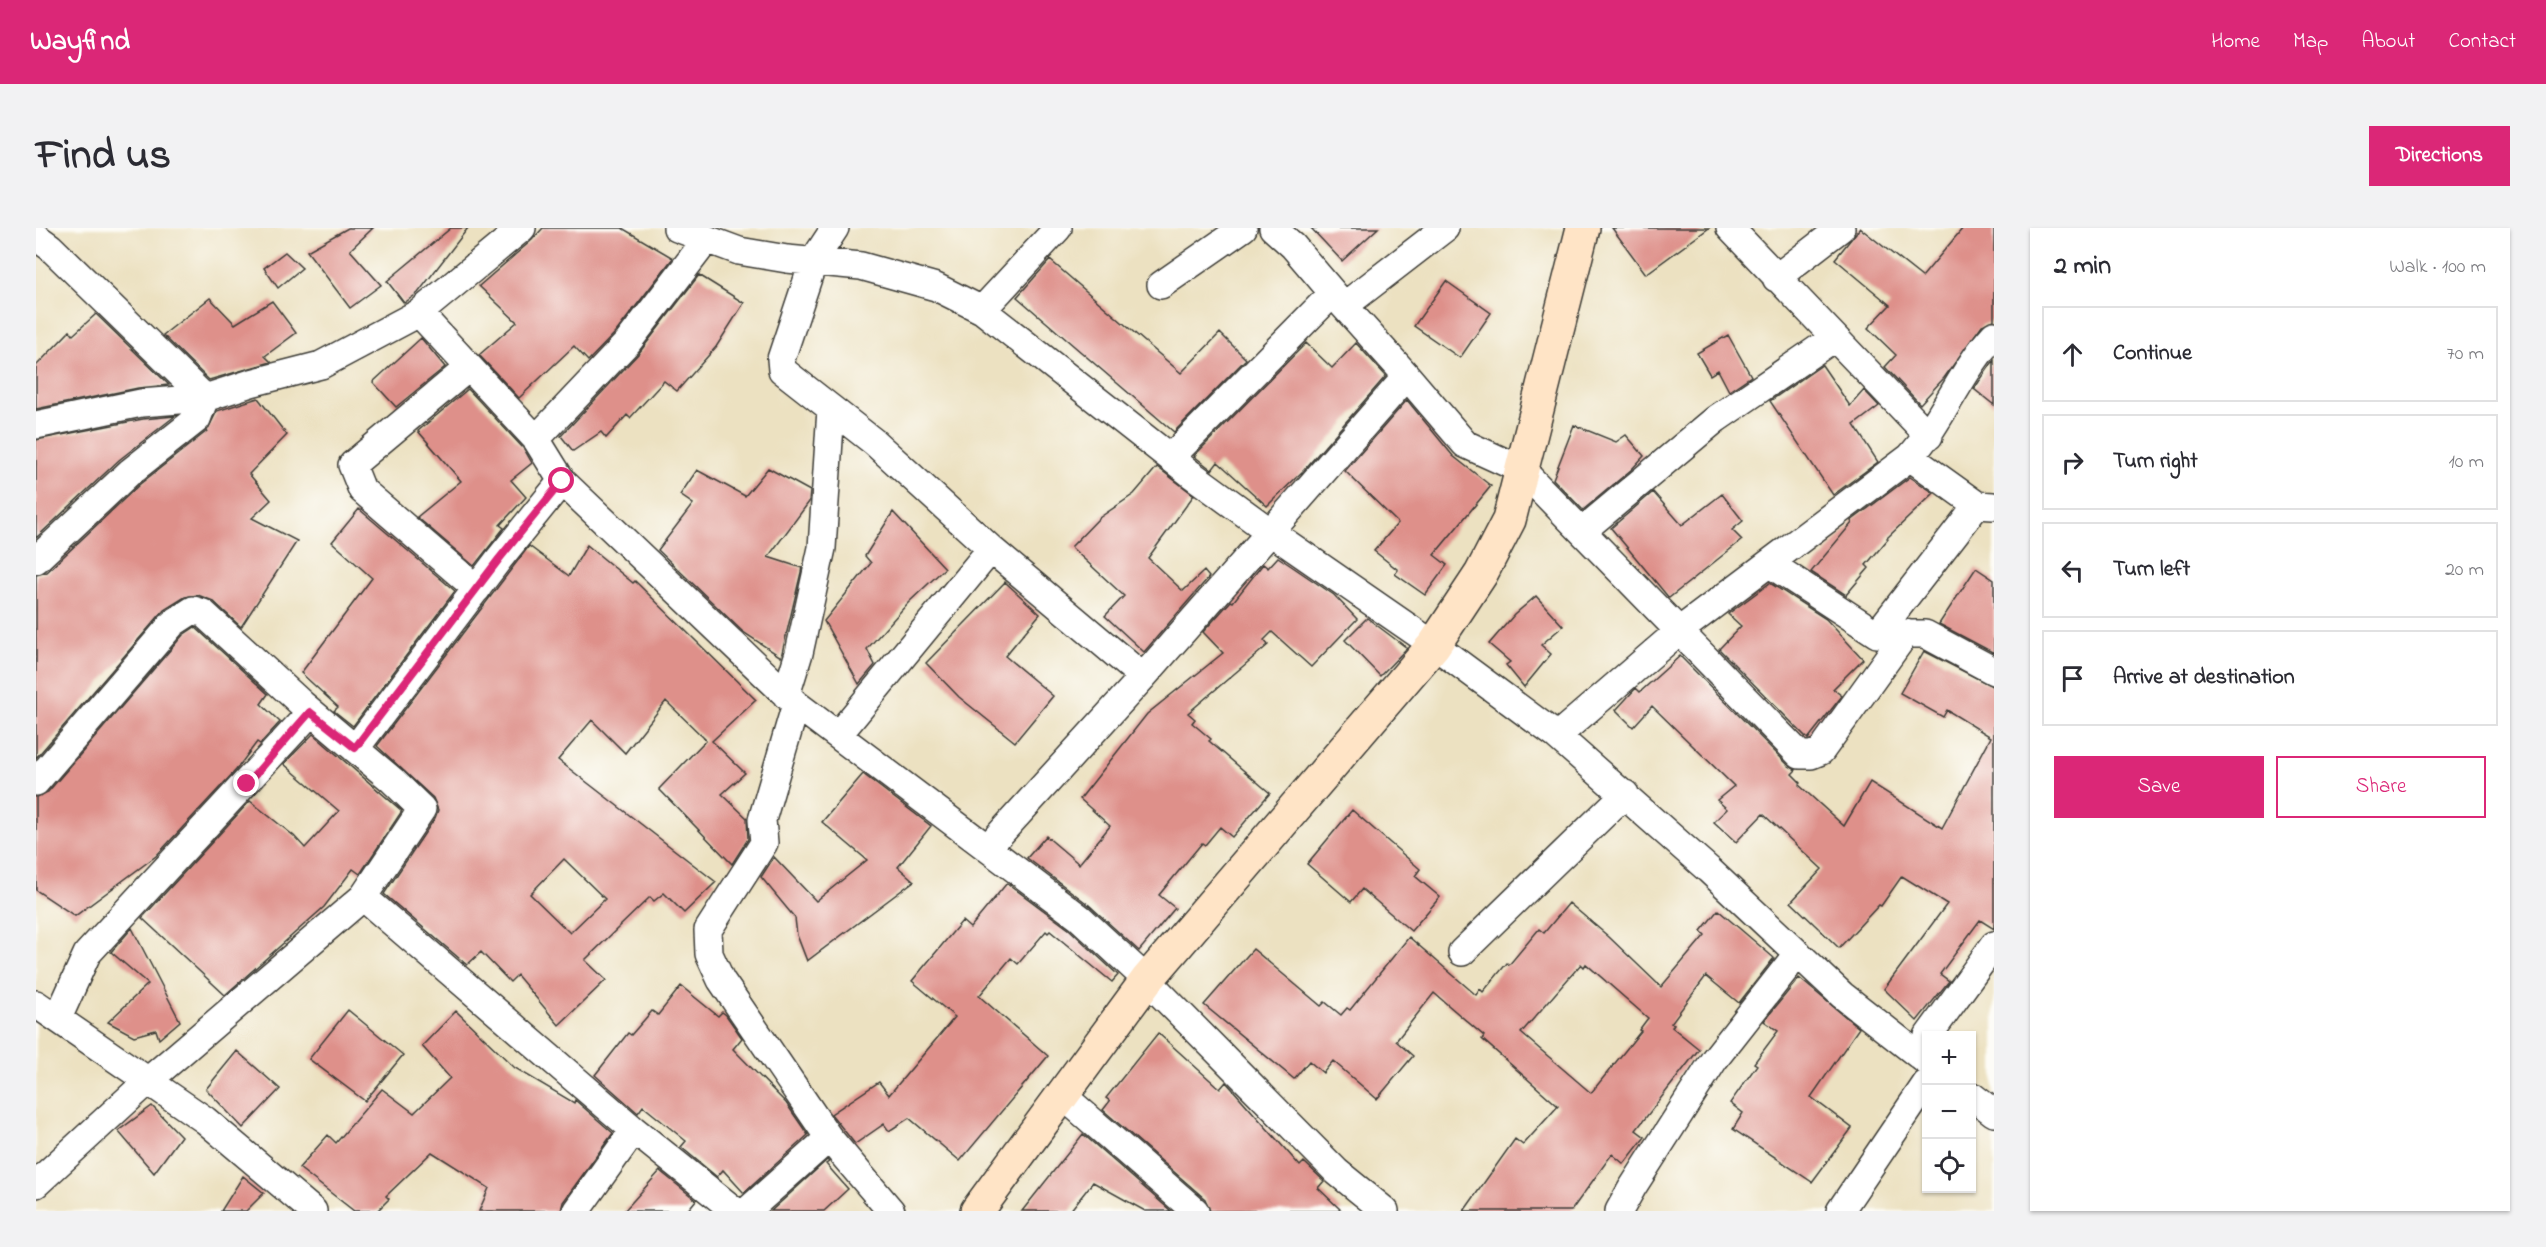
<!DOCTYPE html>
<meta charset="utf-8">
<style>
body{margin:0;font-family:"Indie Flower",sans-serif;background:#f2f2f3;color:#2b2b33}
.controls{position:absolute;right:18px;bottom:18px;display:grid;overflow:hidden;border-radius:0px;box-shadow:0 2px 4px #0004}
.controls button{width:54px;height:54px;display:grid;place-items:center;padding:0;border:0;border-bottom:2px solid #e1e1e2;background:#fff;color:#2b2b33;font:30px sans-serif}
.stop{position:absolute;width:18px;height:18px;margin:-14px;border:4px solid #db2777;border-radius:50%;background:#fff}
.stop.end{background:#db2777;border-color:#fff;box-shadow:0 2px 6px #0008}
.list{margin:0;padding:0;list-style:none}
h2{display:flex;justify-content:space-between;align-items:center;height:78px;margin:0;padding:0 24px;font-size:26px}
h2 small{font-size:20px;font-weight:400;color:#7c7c81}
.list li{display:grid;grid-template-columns:39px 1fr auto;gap:18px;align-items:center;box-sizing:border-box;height:96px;margin:0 12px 12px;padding:0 12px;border:2px solid #e1e1e2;border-radius:0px}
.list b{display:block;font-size:22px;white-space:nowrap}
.list em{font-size:20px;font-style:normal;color:#7c7c81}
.actions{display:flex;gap:12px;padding:18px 24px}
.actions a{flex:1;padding:14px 0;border:2px solid #db2777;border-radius:0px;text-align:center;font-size:21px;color:#db2777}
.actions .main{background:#db2777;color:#fff}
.icon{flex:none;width:33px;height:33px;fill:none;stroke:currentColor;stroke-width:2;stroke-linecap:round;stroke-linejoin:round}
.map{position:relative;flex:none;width:1958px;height:983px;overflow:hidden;border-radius:0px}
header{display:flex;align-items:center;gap:36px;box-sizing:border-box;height:84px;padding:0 30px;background:#db2777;color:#fff}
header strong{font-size:28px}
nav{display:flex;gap:33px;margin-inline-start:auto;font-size:21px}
.intro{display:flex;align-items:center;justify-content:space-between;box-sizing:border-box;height:144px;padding:0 36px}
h1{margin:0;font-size:42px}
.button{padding:15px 27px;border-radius:0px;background:#db2777;color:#fff;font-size:21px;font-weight:700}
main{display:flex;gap:36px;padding:0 36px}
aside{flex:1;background:#fff;border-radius:0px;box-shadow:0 2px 4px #0004}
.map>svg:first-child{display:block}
</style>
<header>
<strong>Wayfind</strong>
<nav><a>Home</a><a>Map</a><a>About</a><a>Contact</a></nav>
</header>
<div class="intro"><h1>Find us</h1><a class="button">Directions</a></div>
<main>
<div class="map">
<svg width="1958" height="983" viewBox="0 0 1958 983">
<rect width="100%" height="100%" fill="#fdfcf7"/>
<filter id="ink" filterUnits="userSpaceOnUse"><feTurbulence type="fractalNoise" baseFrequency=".0167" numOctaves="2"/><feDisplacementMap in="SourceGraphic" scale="12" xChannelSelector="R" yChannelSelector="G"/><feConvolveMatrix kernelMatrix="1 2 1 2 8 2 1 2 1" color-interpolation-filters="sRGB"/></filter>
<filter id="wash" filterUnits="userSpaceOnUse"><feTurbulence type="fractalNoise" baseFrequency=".008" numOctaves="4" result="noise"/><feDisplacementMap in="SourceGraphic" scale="24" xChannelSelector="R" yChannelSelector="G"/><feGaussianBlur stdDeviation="1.35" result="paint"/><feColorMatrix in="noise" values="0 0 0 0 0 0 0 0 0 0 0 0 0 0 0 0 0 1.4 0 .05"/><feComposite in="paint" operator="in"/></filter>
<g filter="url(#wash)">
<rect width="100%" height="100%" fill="#ece1c1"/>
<g id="blocks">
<!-- building -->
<path fill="#de908a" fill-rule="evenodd" d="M312 0H337L314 22 345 57 314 80 271 23Z
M415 0H432L382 65 368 75 351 53Z
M507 0H586L637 30 580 104 552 133 538 118 483 170 443 127 481 94 443 58 496 12Z
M1275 0H1342L1306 33Z
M1576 0H1673L1610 46Z
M1824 0 1886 49 1927 0H1958V92L1946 97 1908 150 1884 176 1849 139 1860 127 1832 100 1854 77 1799 31Z
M249 24 266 40 242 60 228 40Z
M1014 32 1145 145 1184 105 1210 131 1138 204 981 69Z
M663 47 708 75 680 119 641 163 628 153 594 190 591 187 570 210 565 204 537 223 525 208 603 125Z
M1410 53 1455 85 1424 130 1378 98Z
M174 70 199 96 236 73 260 105 229 128 235 134 173 152 127 107Z
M60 86 133 157 102 160 0 181V138L34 103 37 107Z
M1692 107 1715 148 1693 163 1682 142 1674 147 1661 125Z
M385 110 409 139 360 179 337 154Z
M1270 115 1296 140 1320 115 1350 148 1268 242 1231 278 1182 234 1176 242 1158 228Z
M1958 132V177L1938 161Z
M1786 137 1814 178 1828 162 1843 178 1818 197 1842 234 1797 267 1734 173Z
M432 161 488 221 496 235 475 252 490 269 464 297 468 300 438 338 381 289 425 253 382 203Z
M222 170 251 207 213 246 235 272 216 290 261 313 205 399 177 373 162 367 149 369 128 382 0 530V347L11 344 104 256 171 203 181 183Z
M1371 172 1417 228 1455 258 1398 327 1411 337 1389 367 1359 346 1362 342 1338 323 1362 295 1309 243Z
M139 188 83 232 0 310V212L107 191Z
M1538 197 1580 214 1590 207 1608 228 1596 241 1547 282 1517 251Z
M1121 239 1158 267 1112 330 1147 363 1168 343 1173 349 1108 424 1069 388 1088 368 1035 319 1063 290 1098 266Z
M732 240 774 263 773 274 732 329 766 340 745 429 707 404 622 322 657 276 644 267 661 242 709 268Z
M1874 249 1898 265 1851 310 1852 311 1830 337 1833 340 1810 367 1775 344 1816 295 1815 293Z
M1617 264 1646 297 1686 266 1707 293 1696 302 1706 312 1633 370 1575 300Z
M323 281 419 363 317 498 298 483 302 479 265 445 336 350 296 314Z
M857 284 909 340 872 375 831 421 839 437 823 456 788 393 835 335 829 328Z
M551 317 597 355 599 353 720 472 676 513 709 545 686 566 711 590 712 611 696 636 623 561 670 512 630 473 589 525 556 492 522 532 680 654 648 685 628 665 618 673 614 669 549 732 570 752 523 797 481 747 474 754 445 724 431 737 348 666 399 590 402 582 397 570 341 518 493 318 533 348ZM528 631 569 671 534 705 494 666Z
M1242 329 1298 367 1321 391 1275 439 1236 404 1228 412 1232 417 1152 485 1159 491 1156 495 1175 511 1173 513 1234 565 1196 609 1184 599 1169 617 1166 615 1123 667 1139 680 1103 723 1053 677 991 630 1010 608 1043 636 1074 598 1044 571 1111 486 1187 425 1167 404 1195 373 1197 374 1227 336 1232 340Z
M1940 340 1958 352V425L1903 396Z
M969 354 1004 386 969 428 1017 468 979 514 923 469 890 435Z
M1734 355 1790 391 1827 431 1797 461 1806 468 1772 511 1683 421 1705 398 1692 386Z
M1500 368 1527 398 1505 417 1515 426 1488 459 1470 437 1474 434 1453 416 1478 387Z
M1331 390 1371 420 1344 448 1309 412Z
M159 399 232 466 225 476 244 494 224 516 221 514 200 542 120 628 39 688 0 662V569L12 564 147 407Z
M1888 423 1958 459V701L1944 692 1904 746 1913 753 1881 793 1848 761 1911 676 1866 648 1845 678 1843 677 1803 720 1755 674 1786 641 1727 586 1700 614 1678 594 1691 581 1681 572 1698 558 1616 478 1597 499 1580 482 1600 460 1604 464 1644 428 1753 538 1760 542 1756 546 1765 555 1763 557 1808 598 1834 554 1906 600 1955 509 1911 482 1907 489 1864 465Z
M277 506 366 583 324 646 317 641 288 679 189 767 106 690 214 573 258 608 269 620 303 583 248 536Z
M827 546 895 598 862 639 878 653 771 733 761 707 759 690 725 649 738 629 780 673 831 632 786 594Z
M1316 582 1384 641 1379 648 1404 669 1375 703 1326 661 1315 674 1271 636Z
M971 655 1034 702 1082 747 1076 754 1014 703 1012 705 1010 703 982 736 975 730 943 768 1012 828 924 933 873 890 853 903 848 896 819 916 795 886 843 854 853 867 919 789 876 753 926 693 934 700Z
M1533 675 1573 709 1625 759 1669 707 1665 703 1682 682 1738 730 1703 775 1670 748 1635 795 1638 796 1636 799 1663 821 1600 902 1609 909 1588 936 1576 926 1535 983H1428L1479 911 1487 917 1522 878 1446 811 1448 808 1398 765 1360 813 1377 828 1341 871 1297 833 1287 845 1273 833 1258 851 1168 777 1217 721 1285 778 1289 774 1305 787 1311 780 1314 782 1373 709 1440 767 1444 761 1447 764 1471 735 1473 737 1503 701 1508 705ZM1545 736 1548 739 1550 736 1612 790 1603 802 1605 803 1555 865 1485 805Z
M96 700 144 793 123 811 120 802 98 808 72 794 112 756 75 724Z
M1763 750 1823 800 1775 869 1816 900 1776 954 1697 901 1707 885 1694 875 1721 837 1718 835 1742 803 1728 793Z
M645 758 682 788 686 784 690 787 706 810 697 821 750 875 772 907 708 965 687 942 681 949 645 919 650 913 607 878 602 885 559 847 592 805 595 807 616 783 622 787Z
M312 782 367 827 329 873 273 831Z
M420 783 479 840 538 875 539 872 577 905 527 974 525 983H443L453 960 396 924 350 968 353 971 341 983H318L263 940 292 907 300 915 346 861 378 885 414 850 386 818Z
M1122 805 1184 861 1190 854 1264 938 1268 934 1288 953 1282 960 1306 983H1174L1169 971 1067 882 1074 873 1070 870Z
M201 823 244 861 207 900 170 861Z
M116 878 145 908 118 945 82 903Z
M1047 906 1135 983H1109L1057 954 1034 983H986Z
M791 932 793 934 790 936 812 961 788 983H735Z
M624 943 660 972 651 983H588Z
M207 948 228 965 210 983H185Z"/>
</g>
</g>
<g filter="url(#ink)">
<use href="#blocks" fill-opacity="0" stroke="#3b3a35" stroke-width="1.5"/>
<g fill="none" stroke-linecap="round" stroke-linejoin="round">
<defs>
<path id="street" d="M641 0 703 23 751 31 825 38 900 59 946 82 1155 246 1233 303 1398 417 1521 508 1673 642 1806 767 1890 833
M799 0 778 32 745 131 746 142 838 214 955 321 1107 449
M1694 0 1893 208
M0 9 14 19 169 170 161 191 94 244 0 332
M1740 50 1805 0
M1125 57 1207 0
M1308 78 1409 0
M946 82 1022 0
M383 85 500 211 526 253 760 476 1044 690 1111 752 1301 944 1349 983
M432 140 316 237 326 262 441 361
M1371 148 1429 216 1486 242 1764 527H1775L1785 523 1870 405
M0 197 105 175 169 170 215 155 285 137 383 85 486 0
M500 211 592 114 671 11
M1135 229 1297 65
M1874 229 1941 277 1957 278
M1546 303 1680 191 1798 110
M1734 336 1841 406H1889L1958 443
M1841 406 1941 277
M750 467 763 425 786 320 795 181
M760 476 726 592 728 615 672 702 673 726 685 752 793 910 855 983
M802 507 955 321
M1521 508 1643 403 1874 229C1907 192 1924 144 1958 107
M319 521 463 331 526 253
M0 554 137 395 157 382 167 385 266 476 356 552 386 581 327 669 113 852 0 956
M952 619 1107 449 1371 148 1308 78 1257 18 1237 0
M327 669 598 902 699 983
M1426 724 1589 566
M0 776 169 892 277 983
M22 790 51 726 275 484
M1892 808 1958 717
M1025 866 1159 983
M1936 868 1958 885
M540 983 598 902
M711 983 793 910
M1583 983 1596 960 1678 832 1762 725
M1804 983 1890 856"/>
<path id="secondary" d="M941 983 1111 752 1398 417 1445 346 1473 292 1547 0"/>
</defs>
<!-- street casing -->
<use href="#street" stroke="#3b3a35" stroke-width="30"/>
<!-- secondary casing -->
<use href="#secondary" stroke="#3b3a35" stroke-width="36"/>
<!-- street -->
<use href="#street" stroke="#fff" stroke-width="27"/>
<!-- secondary -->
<use href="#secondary" stroke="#ffe4c6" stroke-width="33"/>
</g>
</g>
<g fill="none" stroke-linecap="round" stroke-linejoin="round" filter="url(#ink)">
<!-- route -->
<path stroke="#db2777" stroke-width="8" d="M211 556 274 484 319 520 463 331 526 253"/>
</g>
</svg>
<div class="controls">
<button>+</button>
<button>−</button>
<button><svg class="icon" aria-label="locate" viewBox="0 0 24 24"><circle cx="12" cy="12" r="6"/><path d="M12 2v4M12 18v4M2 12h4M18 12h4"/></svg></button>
</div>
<div class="stop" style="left:526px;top:253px"></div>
<div class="stop end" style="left:211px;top:556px"></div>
</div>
<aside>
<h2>2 min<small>Walk · 100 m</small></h2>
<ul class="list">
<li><svg class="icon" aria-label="ahead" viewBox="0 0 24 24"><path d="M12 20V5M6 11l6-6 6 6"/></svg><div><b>Continue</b></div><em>70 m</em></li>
<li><svg class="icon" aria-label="right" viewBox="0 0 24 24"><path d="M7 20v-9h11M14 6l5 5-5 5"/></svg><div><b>Turn right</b></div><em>10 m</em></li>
<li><svg class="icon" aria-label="left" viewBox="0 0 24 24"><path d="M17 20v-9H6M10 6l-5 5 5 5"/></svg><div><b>Turn left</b></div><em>20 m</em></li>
<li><svg class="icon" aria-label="arrive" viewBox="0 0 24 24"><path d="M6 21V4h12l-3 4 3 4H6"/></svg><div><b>Arrive at destination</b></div></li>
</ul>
<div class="actions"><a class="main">Save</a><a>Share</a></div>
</aside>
</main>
